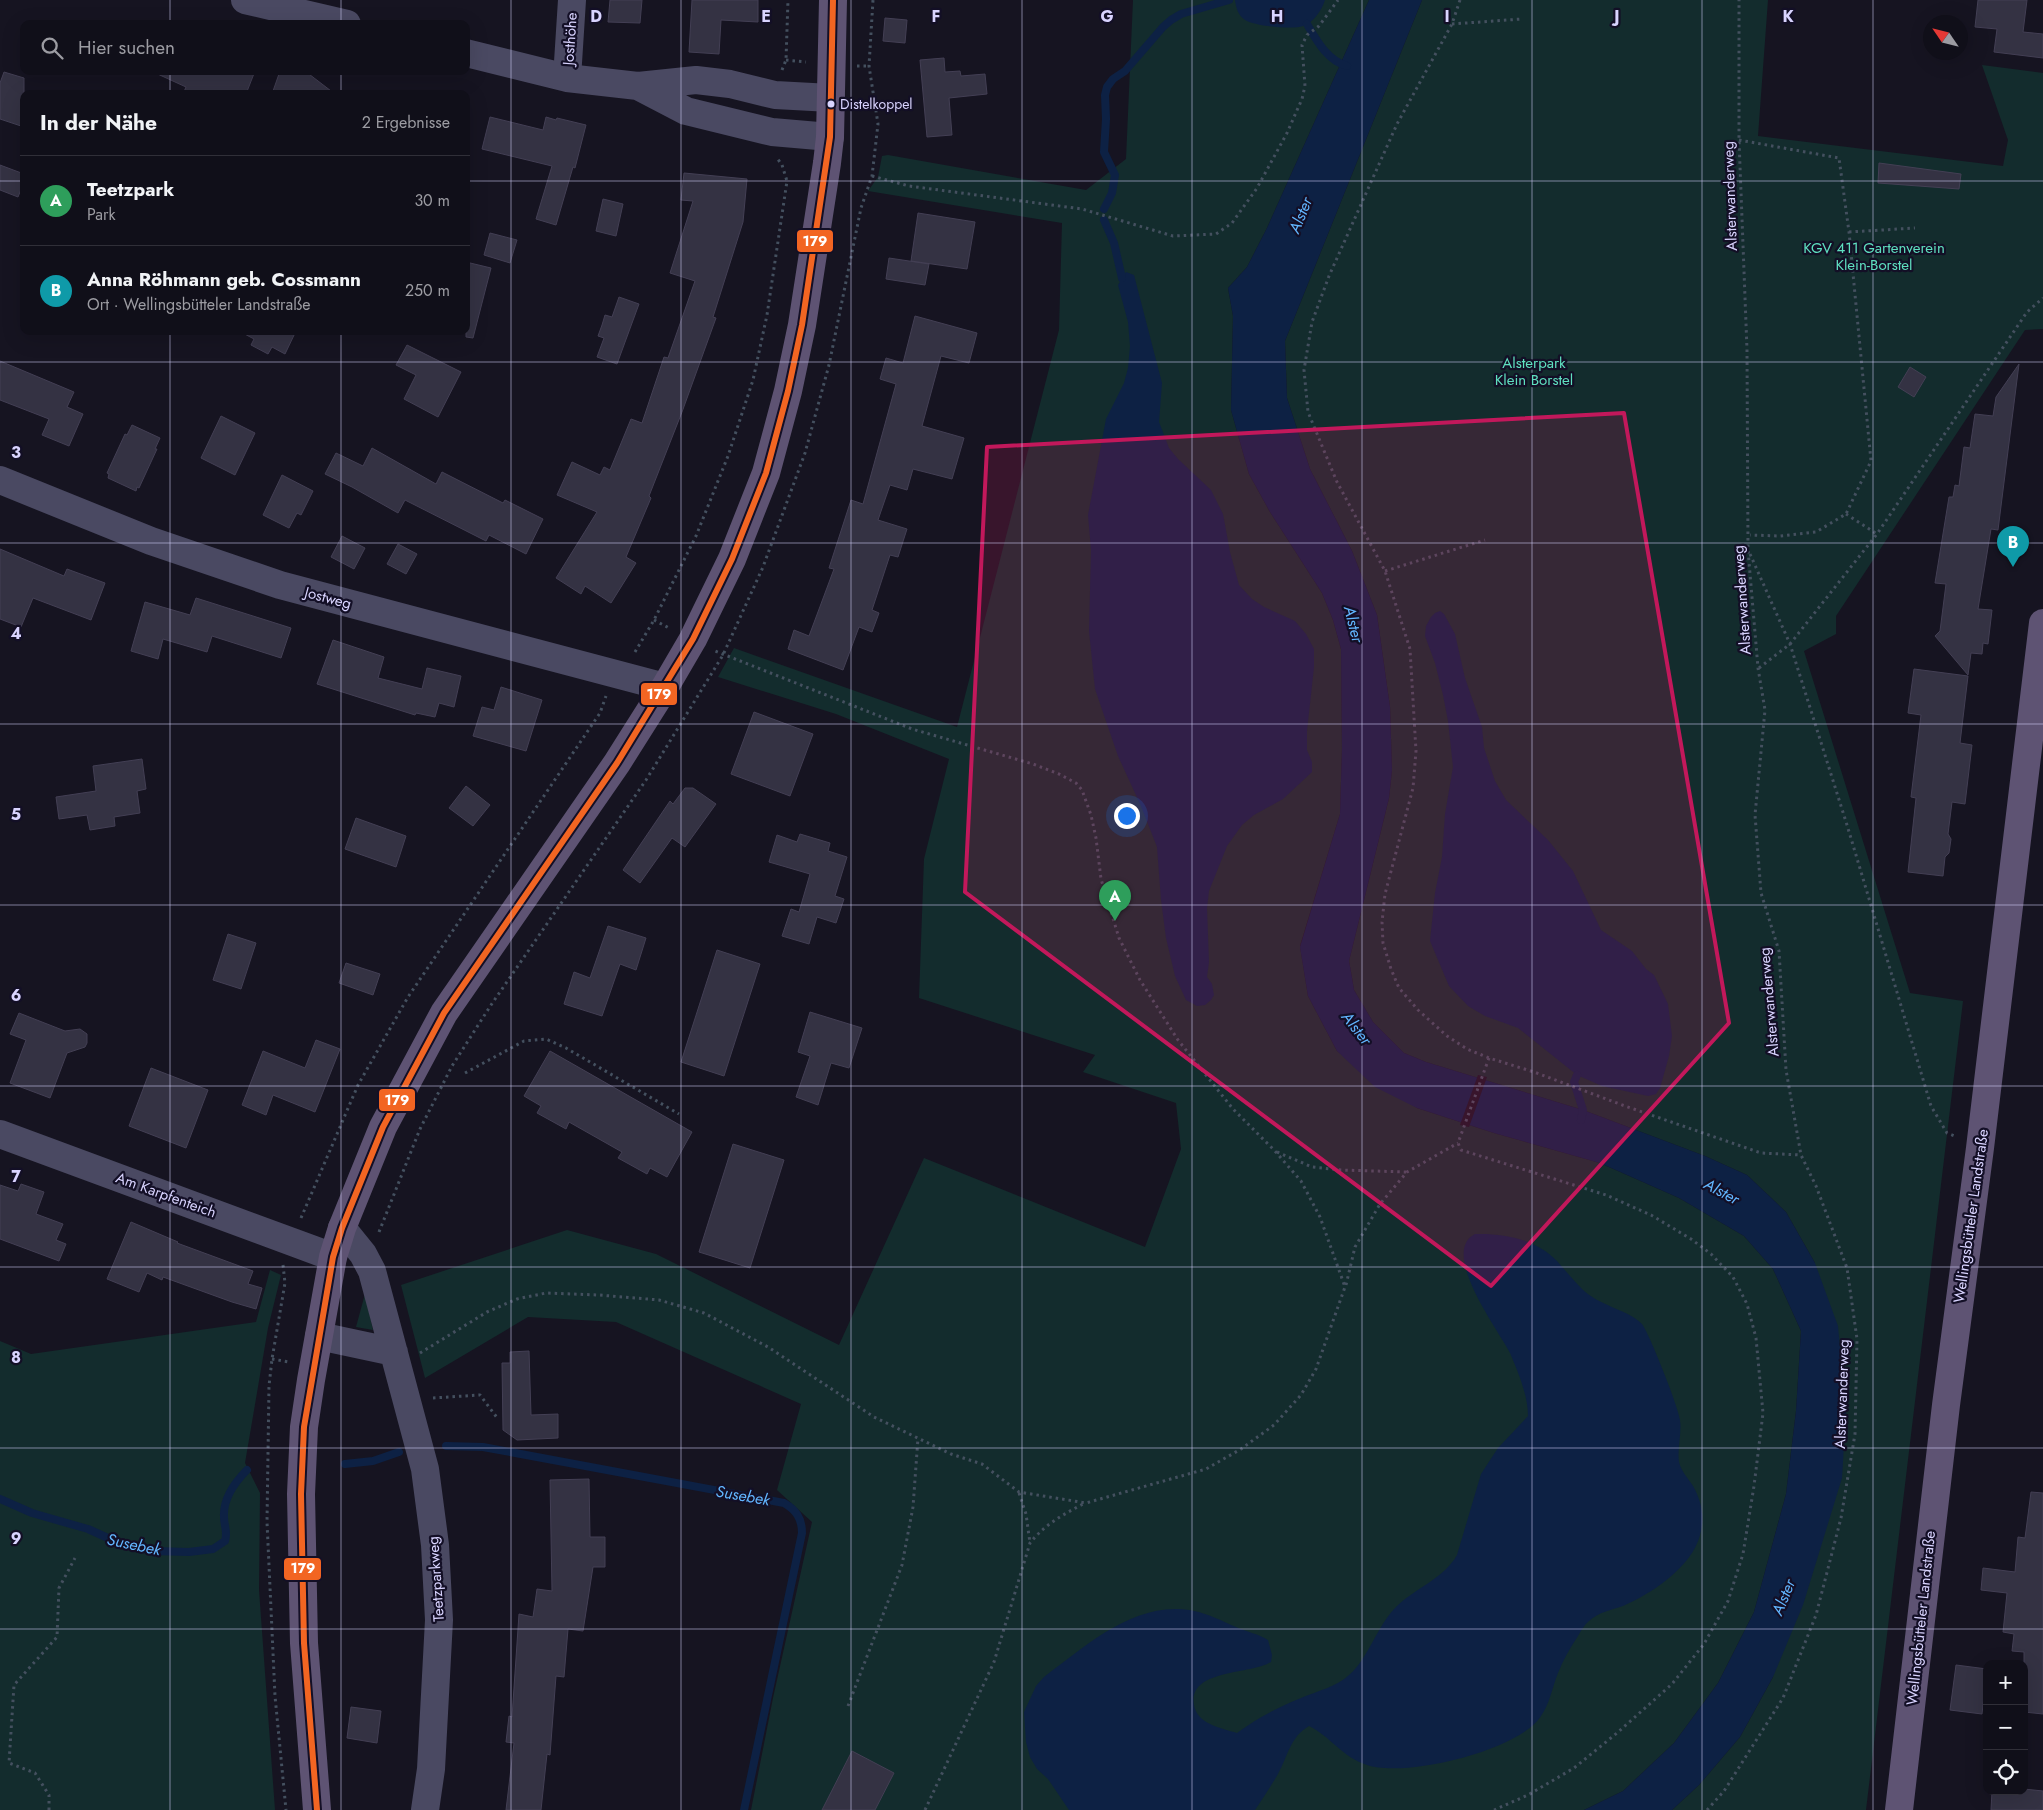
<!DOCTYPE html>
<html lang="de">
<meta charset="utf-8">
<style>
body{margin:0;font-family:Jost,sans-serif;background:#191822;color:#f1f3f6}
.controls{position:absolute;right:15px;bottom:15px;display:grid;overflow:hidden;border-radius:10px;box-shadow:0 5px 20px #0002}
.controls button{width:45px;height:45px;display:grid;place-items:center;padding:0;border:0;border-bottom:1px solid #302f38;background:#100f19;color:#f1f3f6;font:25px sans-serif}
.compass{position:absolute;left:1923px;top:15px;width:45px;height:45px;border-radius:50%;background:#100f19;box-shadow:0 5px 20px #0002;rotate:305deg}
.you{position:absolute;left:1126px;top:815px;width:18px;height:18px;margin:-12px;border:4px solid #fff;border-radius:50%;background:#1a73e8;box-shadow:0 0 0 8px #1a73e833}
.badge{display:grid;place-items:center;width:32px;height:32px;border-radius:50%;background:#0f766e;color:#fff;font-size:16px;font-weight:700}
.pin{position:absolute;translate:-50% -41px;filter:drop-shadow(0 1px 2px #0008)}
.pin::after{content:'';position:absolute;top:26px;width:18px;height:15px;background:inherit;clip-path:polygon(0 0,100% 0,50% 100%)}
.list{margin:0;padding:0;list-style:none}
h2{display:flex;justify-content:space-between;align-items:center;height:65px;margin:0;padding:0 20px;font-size:21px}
h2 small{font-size:16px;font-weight:400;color:#9c9ca2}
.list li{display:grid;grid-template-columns:32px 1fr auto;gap:15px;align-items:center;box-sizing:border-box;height:90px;padding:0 20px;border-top:1px solid #302f38}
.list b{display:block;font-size:19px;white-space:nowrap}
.list p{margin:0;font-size:16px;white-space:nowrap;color:#9c9ca2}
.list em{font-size:16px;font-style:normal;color:#9c9ca2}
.icon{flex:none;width:28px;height:28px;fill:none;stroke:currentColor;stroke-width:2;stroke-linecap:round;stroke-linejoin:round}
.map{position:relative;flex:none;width:2043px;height:1810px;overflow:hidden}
.search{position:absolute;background:#100f19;box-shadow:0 5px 20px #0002;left:20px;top:20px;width:450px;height:55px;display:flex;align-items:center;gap:12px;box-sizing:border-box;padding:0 18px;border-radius:10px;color:#9c9ca2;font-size:19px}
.panel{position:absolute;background:#100f19;box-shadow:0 5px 20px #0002;left:20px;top:90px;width:450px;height:245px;border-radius:10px}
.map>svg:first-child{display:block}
</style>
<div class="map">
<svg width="2043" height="1810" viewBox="0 0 2043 1810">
<rect width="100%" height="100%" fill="#161421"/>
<!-- green -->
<path fill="#132c2d" d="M1133 0H1369L1267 228 1247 267 1228 288 1233 316 1231 410 1249 474 1270 512 1322 593 1333 620 1341 649 1342 749 1340 814 1300 946 1308 996 1337 1051 1417 1108 1494 1133 1600 1163 1679 1198 1744 1236 1773 1269 1801 1331 1796 1411 1786 1494 1754 1612 1718 1683 1674 1743 1623 1791 1584 1810H751L773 1698 812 1522 777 1490 801 1404 616 1322 528 1317 425 1378 401 1285 567 1230 656 1254 839 1345 924 1158 1145 1247 1181 1149 1176 1103 1083 1072 1095 1055 919 998 924 859 949 759 836 714 718 677 734 648 957 727 1059 330 1062 223 868 191 878 177 882 156 888 155 1086 190 1126 159Z
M1422 0H1768L1758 136 2003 166 2008 140 1982 65 2043 73V329L2025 330 1836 616V634L1804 651 1910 993 1963 1001 1866 1810H1672L1699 1785 1740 1737 1773 1677 1815 1263 1786 1212 1747 1175 1705 1156 1583 1110 1426 1062 1404 1053 1373 1022 1354 990 1352 978 1349 961 1389 798 1392 770 1390 707 1377 615 1352 551 1310 469 1287 398 1285 341Z
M270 1270 281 1275 268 1328 245 1463 260 1493 259 1590 275 1810H0V1341L31 1354 256 1322Z
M365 1294 373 1330 356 1327Z"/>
<!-- water -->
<path fill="#0d2144" d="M1235 0H1325C1322 10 1314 22 1303 26 1293 30 1254 26 1245 20 1238 15 1236 8 1235 0Z
M1369 0H1422L1285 341 1287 398 1310 469 1352 551 1377 615 1390 707 1392 770 1389 798 1349 961 1352 978 1354 990 1373 1022 1404 1053 1426 1062 1583 1110 1705 1156 1747 1175 1786 1212 1815 1263 1838 1326 1846 1411 1842 1478 1803 1605 1773 1677 1740 1737 1699 1785 1672 1810H1584L1623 1791 1674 1743 1718 1683 1754 1612 1786 1494 1796 1411 1801 1331 1773 1269 1744 1236 1679 1198 1600 1163 1494 1133 1417 1108 1375 1087 1337 1051 1308 996 1300 947 1340 814 1342 749 1341 649 1333 620 1322 593 1270 512 1249 474 1231 410 1233 316 1228 288 1247 267 1267 228Z
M1126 272 1134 275 1162 383 1159 422 1169 448 1178 459 1211 490 1223 514 1230 552 1239 585 1252 599 1264 607 1295 621 1306 634 1314 649V667L1307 731V750L1312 762V772L1283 799 1254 815 1242 825 1227 846 1209 891 1207 908 1209 962 1207 977 1212 984 1214 995 1211 1000 1205 1005 1197 1006 1186 1000 1175 976 1166 938 1161 900 1157 847 1141 806 1118 756 1095 689 1089 631 1091 550 1088 515 1106 419 1124 383 1128 368 1130 346 1128 322 1118 285Z
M1440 611 1444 614 1455 634 1465 678 1482 727 1484 748 1495 781 1506 800 1548 840 1573 871 1601 930 1632 951 1646 969 1654 975 1668 1004 1672 1036 1669 1056 1660 1088 1656 1094 1648 1096 1602 1086 1577 1075 1518 1028 1485 1016 1468 1006 1449 986 1430 941 1435 893 1442 857 1445 814 1453 767 1448 721 1443 695 1435 663 1425 636 1426 626 1431 617 1435 613Z
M1475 1234C1504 1233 1535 1239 1557 1261 1565 1270 1573 1280 1582 1289 1599 1306 1629 1310 1642 1324 1649 1333 1679 1408 1680 1420 1682 1433 1677 1448 1679 1462 1681 1471 1688 1478 1693 1486 1702 1502 1705 1518 1700 1535 1692 1567 1651 1594 1623 1606 1611 1610 1599 1612 1589 1621 1584 1625 1581 1631 1578 1636 1570 1648 1563 1660 1558 1673 1552 1688 1550 1703 1541 1716 1519 1751 1404 1778 1367 1765 1342 1757 1330 1736 1309 1726 1290 1737 1288 1756 1278 1774 1271 1786 1263 1798 1255 1810H1069L1048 1779 1037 1769 1030 1757 1026 1742 1024 1712 1036 1686 1044 1677C1086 1646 1136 1599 1194 1611 1209 1614 1222 1621 1236 1627 1247 1632 1259 1634 1268 1640L1272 1655 1271 1662C1249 1675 1188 1669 1194 1705 1197 1724 1221 1728 1237 1733 1256 1719 1278 1707 1301 1698 1317 1691 1336 1687 1349 1675 1369 1658 1377 1625 1397 1606 1416 1588 1444 1578 1457 1555L1481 1474 1498 1448 1528 1416C1528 1395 1518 1372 1510 1353 1499 1331 1439 1252 1475 1234Z"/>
<!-- pier -->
<path fill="#161421" d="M1478 1075 1487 1077 1469 1127 1460 1125Z"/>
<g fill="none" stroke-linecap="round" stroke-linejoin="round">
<!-- stream -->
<path stroke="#0d2144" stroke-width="8" d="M1307 24C1317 41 1327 60 1347 66
M1104 209 1112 193 1115 175 1104 152 1106 119 1105 95 1107 87 1113 79 1125 71 1163 27 1171 20 1181 14 1229 0
M1104 220 1114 243 1122 278
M1577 1075 1574 1082 1583 1110 1581 1120
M446 1446 483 1447 784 1503C796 1510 802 1518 802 1533L744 1810
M345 1464 373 1461 399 1452
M0 1499 32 1513 88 1529 119 1543 152 1551 189 1552 213 1549 225 1541C228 1531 224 1526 224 1517 223 1499 235 1482 247 1470"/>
</g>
<!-- building -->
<path fill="#343243" stroke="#433f54" d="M610 0H642L640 23 608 22Z
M692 0H758V22L721 20 719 54 689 52Z
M1978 0H2027L2023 32 2043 34V58L1994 52 1997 29 1975 27Z
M885 18 907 20 905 43 883 41Z
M944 58 945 72 960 71 961 76 985 74 987 94 949 98 952 135 927 137 920 60Z
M151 71H255L246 94H183L186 87Z
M280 71H305L335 94H272Z
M4 72 24 78V127L0 119V83Z
M490 117 543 130 546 117 556 120 557 118 586 125 575 168 573 167 556 225 536 219 552 166 482 149Z
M1879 163 1961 174 1959 189 1878 183Z
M0 165 24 174V182L18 197 0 190Z
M684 173 747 179 743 222 713 317 716 318 682 412 649 496 651 498 626 557 636 563 611 603 585 586 581 594 556 578 597 512 557 495 572 462 600 475 604 467 610 470 631 419 642 423 664 357 668 358 695 281 670 273 693 201 681 200Z
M603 199 623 204 616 236 596 231Z
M918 213 975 222 967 269 911 261Z
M490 233 517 240 510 263 484 255Z
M889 258 929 264 925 285 886 279Z
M466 262 491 268 473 338 466 337Z
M619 297 639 304 617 364 597 357 604 338 598 336 602 325 605 315 612 317Z
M915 316 977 333 969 363 941 356 922 426 964 438 952 479 913 469 907 490 890 485 878 520 907 529 898 557 890 555 872 610 879 613 872 632 859 627 843 670 788 649 794 630 809 636 834 569 829 568 851 500 863 504 896 384 880 379 886 358 903 363Z
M239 331H296L285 354 272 347 268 354 251 345 254 339Z
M407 345 461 372 438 417 404 399 416 375 396 365Z
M0 361 74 392 67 407 83 414 69 446 42 435 49 419 0 400Z
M2019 364 1998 530 1991 529 1978 609 1992 610 1988 644 1983 643 1982 654 1971 653 1968 675 1935 636 1940 631 1946 584 1935 583 1949 497H1953L1955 485 1959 486 1964 447 1970 448 1975 414 1993 416 1996 397Z
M1910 367 1926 377 1914 397 1898 387Z
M221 416 255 433 235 475 201 458Z
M132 425 160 438 155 449H157L139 488 137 487 136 491 108 478 109 474 107 473 125 434 127 435Z
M372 448 436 484 442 472 503 503 505 500 543 519 526 554 489 535 486 541 405 500 398 513 352 487 325 474 336 453 363 466Z
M282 475 313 491 301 515 297 513 289 528 263 515Z
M342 536 365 548 354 569 331 557Z
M398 544 417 554 406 574 387 564Z
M0 549 64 576 67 569 105 583 91 620 33 598 21 627 0 619Z
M196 598 291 628 281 658 212 636 207 652 163 639 158 659 131 651 145 602 190 615Z
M333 640 384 657 378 678 422 689 427 668 461 676 454 707 439 703 435 717 416 713 415 715 317 684Z
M1914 669 1968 676 1960 743 1972 745 1965 804 1952 802 1948 834 1951 839 1949 853 1945 857 1943 876 1908 872 1916 798 1911 797 1921 715 1908 713Z
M501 687 542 700 526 751 473 736 482 707 494 710Z
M754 712 813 734 790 796 731 774Z
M142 759 146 789 137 791 140 813 114 817 115 826 90 830 87 815 59 819 56 797 96 791 93 766Z
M466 786 490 805 473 826 449 808Z
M685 788H693L716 804 685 847 672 838 640 883 623 870 670 801 673 804Z
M356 818 406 836 396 867 345 849Z
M800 834 830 843 828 851 847 857 835 896 844 899 836 923 817 917 809 944 782 936 791 909 799 912 810 874 769 862 777 835 797 842Z
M608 926 646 938 636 970 620 964 602 1016 564 1004 574 972 590 978Z
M228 934 256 943 241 989 213 980Z
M717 950 760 964 724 1076 681 1062Z
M346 963 380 974 373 995 339 983Z
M810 1012 862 1028 849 1068 831 1063 818 1105 796 1097 810 1056 798 1052Z
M19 1013 65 1031 80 1029 87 1034V1043L85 1047 67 1053 50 1098 10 1083 26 1040 10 1034Z
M316 1040 340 1049 315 1112 273 1095 266 1115 242 1105 263 1051 305 1068Z
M550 1051 692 1132 667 1177 650 1168 647 1174 618 1158 622 1152 569 1122 566 1129 537 1113 541 1106 524 1096Z
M151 1068 208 1090 186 1148 129 1126Z
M733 1144 784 1160 750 1268 699 1252Z
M21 1184 44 1192 36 1214 63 1224 56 1240 66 1244 59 1261 0 1239V1185L18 1191Z
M131 1222 178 1242 177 1243 253 1271 248 1284 262 1288 256 1309 232 1302 163 1277 162 1280 147 1273 139 1292 107 1279Z
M529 1351 531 1415 558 1414V1438L517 1440 503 1430 502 1363H510V1352Z
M589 1479 590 1537H605V1567H593L583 1631 568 1629 564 1677 556 1676 550 1755 547 1754 541 1810H506L514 1743 506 1742 509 1716 512 1717 519 1614 533 1617 537 1589 552 1591 550 1480Z
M2031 1492 2043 1493V1714L2024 1712V1652L2012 1651 2014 1634 2003 1632 2007 1593 1981 1590 1983 1568 2015 1572 2018 1537 2025 1538Z
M1956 1665 1987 1669 1982 1714 1950 1710Z
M351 1707 381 1711 377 1743 347 1738Z
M852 1751 894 1773 875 1810H822Z
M2024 1789 2043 1791V1810H1991L1992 1791H2024Z"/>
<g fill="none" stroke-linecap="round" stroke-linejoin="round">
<!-- path -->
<path stroke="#44505f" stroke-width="3" stroke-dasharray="2.5 4" stroke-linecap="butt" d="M1460 0 1452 24 1397 124 1329 276 1312 322 1304 370 1308 412 1337 482 1385 571 1410 649 1416 751 1413 788 1385 894 1382 922 1383 943 1391 969 1399 988 1418 1010 1447 1036 1467 1049 1489 1058 1534 1072 1625 1106 1761 1153 1801 1155
M1452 24 1522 19
M786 60 806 62
M857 66H869
M782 70 786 60 788 0
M1739 140 1839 158 1849 232 1871 461 1846 514 1816 532 1780 536 1750 535
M872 176 909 186 1082 209 1173 236 1216 234 1232 223 1257 188 1287 133 1302 99 1305 86 1302 45 1307 35 1319 26 1338 0
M1849 232 1915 228
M1846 514 1877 534
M1750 554 1790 644 1847 825 1931 1106 1947 1133 1957 1137
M1385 571 1485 540
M654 620 669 628
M635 652 654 620 696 536 728 456 753 380 767 315 787 181 782 165 777 158
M1759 668 1790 644 1877 534 2027 312 2043 298
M1489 1058 1458 1143 1461 1150 1606 1195 1651 1215 1691 1239 1711 1254 1733 1277 1747 1304 1756 1338 1763 1413 1754 1486 1743 1554 1728 1601 1704 1644 1672 1684 1617 1733 1574 1768 1528 1795 1494 1810
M465 1073 524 1041 546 1039 566 1048 679 1114
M1277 1152 1312 1167 1341 1170 1407 1172
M301 1218 358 1085 408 997 600 713 606 696
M379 1232 420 1129 452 1066 491 1005 646 780 723 655 763 567 805 453 829 365 861 208 872 176 878 124 869 66 873 0
M283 1265 285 1283 272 1359 269 1386 267 1522 275 1696 286 1810
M1346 1285 1355 1247 1380 1204 1407 1172 1458 1143
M420 1353 487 1312 517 1299 546 1293 599 1295 659 1300 704 1313 768 1347 874 1417 951 1454 982 1464 1019 1492 1086 1503 1206 1469 1241 1449 1274 1425 1301 1395 1316 1369 1345 1287 1320 1217 1301 1181 1274 1150 1233 1109 1178 1040 1140 980 1119 938 1101 879 1096 838 1091 815 1082 790 1076 783 1059 774 1033 764 912 729 715 651
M272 1359 289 1362
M433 1398 480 1395 498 1419
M1019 1493 1026 1514 1030 1543
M848 1706 902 1565 913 1507 918 1438
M49 1810V1795L35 1773 9 1763 14 1685 57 1637 59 1588 75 1558
M925 1810 994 1662 1030 1543C1045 1524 1064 1514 1085 1503
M1707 1810 1724 1791 1783 1698 1816 1615 1841 1518 1855 1434 1857 1339 1847 1268 1816 1186 1801 1155 1786 1070 1779 951 1761 893 1755 815 1765 710 1758 668 1748 550 1747 350 1739 140V0"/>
<!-- minor -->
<path stroke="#4a4962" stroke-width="28" d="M245 0 347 24
M466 53 567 78 638 86 696 80 730 84 775 95 831 98
M567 78 572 0
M638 86 686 111 772 132 830 137
M0 480 151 541 280 585 665 687
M0 1134 333 1257
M342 1228 363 1254 372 1271 425 1469 435 1545 439 1620 431 1769 425 1810
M319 1336 394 1352"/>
<!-- major -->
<path stroke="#5e5373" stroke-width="28" d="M317 1810 304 1643 301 1494 304 1427 311 1380 333 1257 342 1228 383 1127 444 1013 617 763 665 687 693 639 732 559 766 473 788 391 802 325 827 163 830 137 833 0
M1899 1810 1946 1405 1980 1148 2043 623"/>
<defs>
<path id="bus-1" d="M317 1810 304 1643 301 1494 304 1427 333 1257 342 1228 383 1127 444 1013 617 763 693 639 732 559 766 473 788 391 802 325 830 137 833 0"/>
</defs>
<!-- bus-1 casing -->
<use href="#bus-1" stroke="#130f26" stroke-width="10"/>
<!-- bus-1 -->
<use href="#bus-1" stroke="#f26522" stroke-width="6"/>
</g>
<!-- marked area -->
<path fill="#c2185b" fill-opacity="0.2" stroke="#c2185b" stroke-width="4" stroke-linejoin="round" d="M1624 413 1729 1023 1491 1286 965 892 987 447Z"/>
<!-- grid -->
<path fill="none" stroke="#d9d4ff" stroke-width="1" stroke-opacity="0.55" d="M170 0V24M341 0V24M511 0V1810M681 0V1810M851 0V1810M1022 0V1810M1192 0V1810M1362 0V1810M1532 0V1810M1702 0V1810M1873 0V1810M170 71V94M341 71V94M0 181H24M466 181H2043M170 331V1810M341 331V1810M0 362H2043M0 543H2043M0 724H2043M0 905H2043M0 1086H2043M0 1267H2043M0 1448H2043M0 1629H2043"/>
<!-- markers -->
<circle fill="#d9d4ff" stroke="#130f26" stroke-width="2" cx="831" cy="104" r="4.5"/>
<g text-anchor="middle" stroke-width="4.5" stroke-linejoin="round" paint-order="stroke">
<!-- bus labels -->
<g font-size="14" fill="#d9d4ff" stroke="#130f26" text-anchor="start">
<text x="840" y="109">Distelkoppel</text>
</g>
<!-- street labels -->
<g font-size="15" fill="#d9d4ff" stroke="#130f26">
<text transform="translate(570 39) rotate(-86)" y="5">Josthöhe</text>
<text transform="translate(1730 196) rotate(-92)" y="5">Alsterwanderweg</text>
<text transform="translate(328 598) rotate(15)" y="5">Jostweg</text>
<text transform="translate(1742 600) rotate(-94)" y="5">Alsterwanderweg</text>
<text transform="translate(1769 1002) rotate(-95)" y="5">Alsterwanderweg</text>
<text transform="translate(166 1195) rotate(20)" y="5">Am Karpfenteich</text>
<text transform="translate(1971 1216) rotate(-82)" y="5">Wellingsbütteler Landstraße</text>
<text transform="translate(1842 1394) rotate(-88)" y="5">Alsterwanderweg</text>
<text transform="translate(436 1579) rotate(-94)" y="5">Teetzparkweg</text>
<text transform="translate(1921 1618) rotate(-84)" y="5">Wellingsbütteler Landstraße</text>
</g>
<!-- park labels -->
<g font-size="15" fill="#5fe0c0" stroke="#130f26">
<text x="1874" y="253">KGV 411 Gartenverein<tspan x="1874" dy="17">Klein-Borstel</tspan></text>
<text x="1534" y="368">Alsterpark<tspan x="1534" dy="17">Klein Borstel</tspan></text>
</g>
<!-- water labels -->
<g font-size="16" font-style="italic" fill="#62b6ff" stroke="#130f26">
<text transform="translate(1300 215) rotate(-68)" y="6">Alster</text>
<text transform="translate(1354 624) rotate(76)" y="6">Alster</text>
<text transform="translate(1357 1028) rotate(52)" y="6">Alster</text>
<text transform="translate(1722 1191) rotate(28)" y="6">Alster</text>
<text transform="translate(743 1495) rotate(10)" y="6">Susebek</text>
<text transform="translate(134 1544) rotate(12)" y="6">Susebek</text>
<text transform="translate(1783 1597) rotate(-68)" y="6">Alster</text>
</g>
</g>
<g font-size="16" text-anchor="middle" font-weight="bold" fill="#d9d4ff" stroke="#130f26" stroke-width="4.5" stroke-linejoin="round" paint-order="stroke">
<text x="596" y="22">D</text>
<text x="766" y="22">E</text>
<text x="936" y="22">F</text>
<text x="1107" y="22">G</text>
<text x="1277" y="22">H</text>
<text x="1447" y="22">I</text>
<text x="1617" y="22">J</text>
<text x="1788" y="22">K</text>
<text x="16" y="458">3</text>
<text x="16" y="639">4</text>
<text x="16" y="820">5</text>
<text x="16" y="1001">6</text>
<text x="16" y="1182">7</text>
<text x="16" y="1363">8</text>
<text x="16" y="1544">9</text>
</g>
<g stroke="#130f26" stroke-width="2">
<rect x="796" y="229" width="38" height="24" rx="5" fill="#f26522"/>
<rect x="640" y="682" width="38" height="24" rx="5" fill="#f26522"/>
<rect x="378" y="1088" width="38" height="24" rx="5" fill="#f26522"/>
<rect x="283" y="1557" width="39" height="24" rx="5" fill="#f26522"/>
</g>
<g font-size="14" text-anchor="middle" font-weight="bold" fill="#fff">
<text x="815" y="246">179</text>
<text x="659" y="699">179</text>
<text x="397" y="1105">179</text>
<text x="303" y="1573">179</text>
</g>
</svg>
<div class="controls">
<button>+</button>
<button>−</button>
<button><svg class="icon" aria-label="locate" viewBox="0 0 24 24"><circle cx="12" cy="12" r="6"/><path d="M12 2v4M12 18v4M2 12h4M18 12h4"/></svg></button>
</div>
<svg class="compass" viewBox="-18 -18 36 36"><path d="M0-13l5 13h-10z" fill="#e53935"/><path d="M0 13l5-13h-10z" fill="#9c9ca2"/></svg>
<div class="you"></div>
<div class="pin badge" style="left:1115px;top:921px;background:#2e9e5b">A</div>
<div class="pin badge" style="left:2013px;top:567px;background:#0f9aa8">B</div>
<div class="search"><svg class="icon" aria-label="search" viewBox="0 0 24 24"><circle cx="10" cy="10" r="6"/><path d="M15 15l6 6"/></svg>Hier suchen</div>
<section class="panel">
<h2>In der Nähe<small>2 Ergebnisse</small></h2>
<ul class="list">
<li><span class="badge" style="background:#2e9e5b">A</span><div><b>Teetzpark</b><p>Park</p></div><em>30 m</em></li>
<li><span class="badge" style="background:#0f9aa8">B</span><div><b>Anna Röhmann geb. Cossmann</b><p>Ort · Wellingsbütteler Landstraße</p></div><em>250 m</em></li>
</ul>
</section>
</div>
